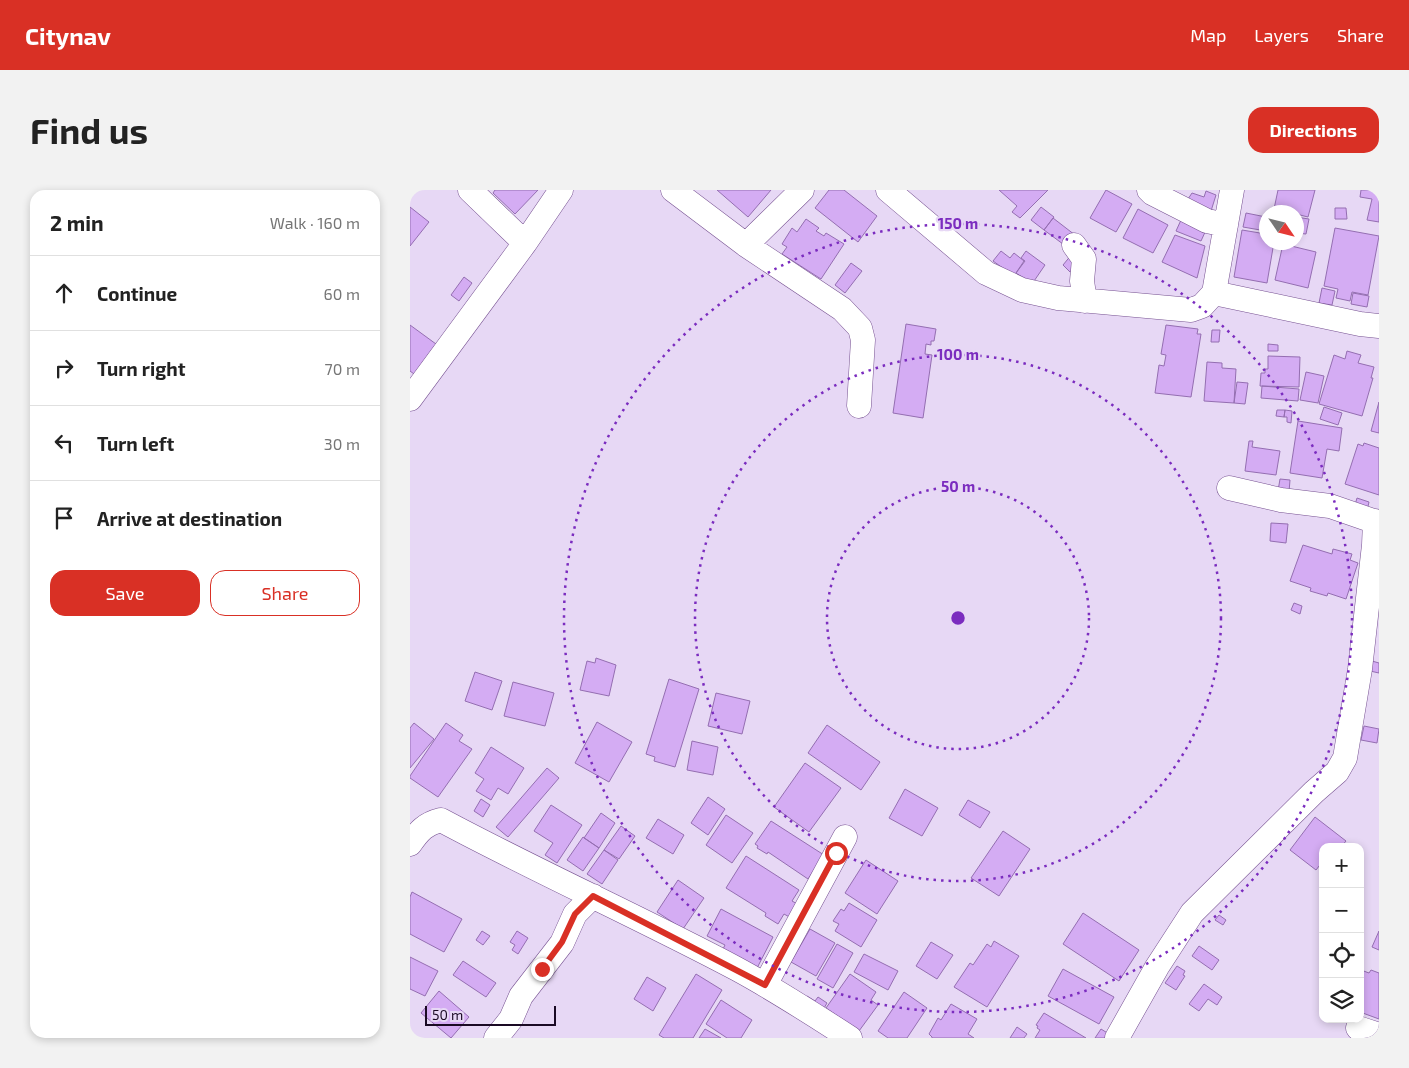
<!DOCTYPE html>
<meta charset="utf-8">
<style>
body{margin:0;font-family:"Exo 2",sans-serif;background:#f2f2f2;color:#222}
.controls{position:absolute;right:15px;bottom:15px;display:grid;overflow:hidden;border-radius:10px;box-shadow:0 2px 8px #0003}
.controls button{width:45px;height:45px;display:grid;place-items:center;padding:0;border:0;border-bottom:1px solid #e0e0e0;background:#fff;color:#222;font:25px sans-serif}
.compass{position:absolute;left:849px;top:15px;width:45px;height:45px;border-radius:50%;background:#fff;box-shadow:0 2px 8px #0003;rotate:125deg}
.scale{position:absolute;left:15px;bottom:12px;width:131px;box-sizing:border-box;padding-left:5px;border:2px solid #1a0a24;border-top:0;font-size:14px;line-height:18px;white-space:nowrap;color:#1a0a24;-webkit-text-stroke:4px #e7d8f5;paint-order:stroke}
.stop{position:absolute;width:15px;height:15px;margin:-11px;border:4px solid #d93025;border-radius:50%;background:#fff}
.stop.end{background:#d93025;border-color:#fff;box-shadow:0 1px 5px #0008}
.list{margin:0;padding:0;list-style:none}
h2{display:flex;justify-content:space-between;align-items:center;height:65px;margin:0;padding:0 20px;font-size:21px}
h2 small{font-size:16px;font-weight:400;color:#767676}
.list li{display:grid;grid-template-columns:32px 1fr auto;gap:15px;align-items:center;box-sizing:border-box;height:75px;padding:0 20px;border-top:1px solid #e0e0e0}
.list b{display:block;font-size:19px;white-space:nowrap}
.list em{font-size:16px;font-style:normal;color:#767676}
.actions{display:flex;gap:10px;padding:15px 20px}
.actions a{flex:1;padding:11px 0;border:1px solid #d93025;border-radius:15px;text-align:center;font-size:18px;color:#d93025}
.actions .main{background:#d93025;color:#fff}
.icon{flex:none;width:28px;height:28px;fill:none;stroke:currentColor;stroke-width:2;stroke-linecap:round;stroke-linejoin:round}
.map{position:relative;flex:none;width:969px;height:848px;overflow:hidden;border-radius:15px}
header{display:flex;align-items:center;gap:30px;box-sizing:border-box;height:70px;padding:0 25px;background:#d93025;color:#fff}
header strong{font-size:24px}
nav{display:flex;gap:28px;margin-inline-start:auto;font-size:18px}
.intro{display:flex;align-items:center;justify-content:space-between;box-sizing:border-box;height:120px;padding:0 30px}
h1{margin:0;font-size:35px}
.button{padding:12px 22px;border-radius:15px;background:#d93025;color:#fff;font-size:18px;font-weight:700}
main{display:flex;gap:30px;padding:0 30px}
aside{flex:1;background:#fff;border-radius:15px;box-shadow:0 2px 8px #0003}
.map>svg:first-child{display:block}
</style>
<header>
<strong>Citynav</strong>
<nav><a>Map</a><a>Layers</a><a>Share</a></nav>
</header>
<div class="intro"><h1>Find us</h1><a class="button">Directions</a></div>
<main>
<aside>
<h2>2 min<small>Walk · 160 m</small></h2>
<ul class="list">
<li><svg class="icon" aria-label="ahead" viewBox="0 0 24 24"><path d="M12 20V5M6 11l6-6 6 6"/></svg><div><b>Continue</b></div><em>60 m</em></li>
<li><svg class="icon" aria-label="right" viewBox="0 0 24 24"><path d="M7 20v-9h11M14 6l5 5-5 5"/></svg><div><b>Turn right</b></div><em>70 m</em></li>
<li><svg class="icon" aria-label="left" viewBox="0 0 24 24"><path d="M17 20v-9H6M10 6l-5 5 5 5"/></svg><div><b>Turn left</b></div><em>30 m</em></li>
<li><svg class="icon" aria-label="arrive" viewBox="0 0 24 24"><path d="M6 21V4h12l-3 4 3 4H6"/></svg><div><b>Arrive at destination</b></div></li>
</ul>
<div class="actions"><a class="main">Save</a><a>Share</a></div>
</aside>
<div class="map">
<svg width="969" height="848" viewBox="0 0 969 848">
<rect width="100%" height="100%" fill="#e7d8f5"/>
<!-- building -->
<path fill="#d4acf3" stroke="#946eb1" d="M85 0H128L105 24 83 3Z
M307 0H361L338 27Z
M419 0H434L467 26 448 52 405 18Z
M589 0H638L610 28 602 22 607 16Z
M696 0 722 14 706 42 680 28Z
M868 0H905L898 27 886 24V22L864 19Z
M951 0H969V32L957 30 962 9 950 7Z
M796 1 806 5 801 21 776 12 782 3 794 7Z
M0 17 19 32 0 56Z
M631 17 644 27 634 40 621 30Z
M925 18H936L937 29H925Z
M728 19 758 35 743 63 713 48Z
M836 23 856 27V41L833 37Z
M886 27 899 29 896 44 886 43Z
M643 28 665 45 657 57 634 40Z
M396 29 409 38 406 41 414 46 416 43 434 54 411 89 372 64 377 57 372 54 382 38 387 42Z
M771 30 796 40 791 51 766 41Z
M925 38 969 46 958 105 942 102 940 111 926 108 928 99 914 96Z
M832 40 856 44V52H864L857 93 824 87Z
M765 45 795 56 787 88 752 72Z
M873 54 906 62 898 98 865 90Z
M591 61 600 68 604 63 614 71 604 86 583 71Z
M616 61 635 75 622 94 606 83 615 71 611 68Z
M662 64 670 70 660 82 653 75Z
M441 73 452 81 435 103 425 95Z
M54 87 62 93 49 111 41 105Z
M912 98 925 101 922 115 909 113Z
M943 103 959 106 957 117 941 114Z
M496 134 526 139 524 151H521V155L516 154 515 164 522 165 513 228 483 223Z
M0 135 26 154 4 184 0 181Z
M756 135 788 139 787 144H791L781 207 745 203 749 175 754 176 756 165 751 164Z
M802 140H810L809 152H801Z
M858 154 868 155V161H858Z
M937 161 951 165 948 173 964 177 961 188H963L952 226 909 214 924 165 935 169Z
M858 166 890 167 889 197 850 196 851 183H855V179H858Z
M797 172 812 173V178L826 179 824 213 794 211Z
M896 182 914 186 908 213 890 210Z
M827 192 838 193 835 214 824 213Z
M852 196 889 199 888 211 851 208Z
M969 212V243L961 241Z
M914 217 932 223 928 235 910 229Z
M867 220H875L874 227 866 226Z
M875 220 882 221 881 233 877 232V227H874Z
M888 231 932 238 929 261 917 259 912 288 880 283Z
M839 251H843L842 257 870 261 866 285 835 281Z
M954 253 969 258V305L935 294 948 254 953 256Z
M870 289 880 290 879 302 868 301Z
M947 308 959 312 956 325 943 322Z
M861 333 878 334 876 353 860 351Z
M893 355 922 364 923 359 942 364 940 370 948 373 936 409 918 403 917 406 900 401 901 398 880 391Z
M884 413 892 416 890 424 881 420Z
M186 468 206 475 199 506 170 500 177 471 185 473Z
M962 471 969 473V483L960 481Z
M65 482 92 491 82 520 55 511Z
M259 489 289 499 265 577 244 571 245 567 236 564Z
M103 492 144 503 135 536 94 526Z
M306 503 340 511 332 544 298 536Z
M187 532 222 552 199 592 165 573Z
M4 533 24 549 0 578V538Z
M36 533 53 545 49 551 62 559 28 607 0 588V586Z
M417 535 470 572 451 600 398 563Z
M954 536 969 539 967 553 951 550Z
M282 551 308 557 303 585 277 580Z
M81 557 114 578 98 604 88 598 81 610 66 601 74 589 65 583Z
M395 573 431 598 399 642 364 617Z
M137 578 149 588 98 647 86 637Z
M495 599 528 618 512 646 479 628Z
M298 607 315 619 298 645 281 633Z
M71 609 80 615 73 627 64 621Z
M558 610 580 622 570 638 549 625Z
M141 615 172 635 147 673 135 665 143 653 124 641Z
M191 623 205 633 189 658 174 648Z
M316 625 343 643 322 673 296 655Z
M905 627 936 651 931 657H913V671L906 680 880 660Z
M248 629 274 645 263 664 236 648Z
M361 631 414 665 398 689 358 662 357 664 347 658 348 656 345 654Z
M211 636 225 646 209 669 194 660Z
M593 641 620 659 589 706 561 688Z
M173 647 189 658 173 681 157 670Z
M194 660 208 670 192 694 177 684Z
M336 666 389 700 382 711 391 716 383 729 374 724 368 734 355 726 356 723 316 698Z
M456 670 488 691 467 724 435 703Z
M268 690 294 708 273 739 247 722Z
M2 702 52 729 34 762 0 744V707Z
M439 713 467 730 451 757 425 741 429 734 423 731 431 719 434 721Z
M311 719 363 747 345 782 311 763 315 755 297 746Z
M673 723 729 760 709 791 653 754Z
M809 725 816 730 813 735 805 730Z
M400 739 425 753 406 786 381 772Z
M72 741 80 746 73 755 66 750Z
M107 741 118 748 108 764 102 760 105 755 100 752Z
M969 741V760L962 757Z
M584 751 609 766 577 817 544 797 560 773 563 775 577 754 581 757Z
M521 752 543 765 527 789 506 776Z
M427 754 443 763 423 798 407 789Z
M789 756 809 770 802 780 782 766Z
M454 764 488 781 478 800 444 782Z
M0 767 28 781 15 806 0 799Z
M53 771 86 793 76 807 43 785Z
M767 776 775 781 773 785 775 786 766 800 755 793Z
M653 779 704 807 689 834 638 806Z
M951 780 959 783 961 780 969 783V829L950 822Z
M286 784 312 800 283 848H254L249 845Z
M440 784 466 802 461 810 468 815 449 841 416 818Z
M237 787 256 798 243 821 224 809Z
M794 794 812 807 807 815 798 809 789 821 779 814Z
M29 801 59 827 41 848 11 823Z
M494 802 517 818 497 848H478L468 841Z
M397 806 405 811 408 807 417 813 410 825 392 813Z
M311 810 342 830 331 848H317L296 834Z
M541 814 567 829 558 844 564 848H522V847L519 844 528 828 531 830Z
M634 823 676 848H625L630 840 627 838 628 836 626 835Z
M607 837 617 844 614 848H600Z
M295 839 311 848H289Z
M691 839 699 844 696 848H685Z"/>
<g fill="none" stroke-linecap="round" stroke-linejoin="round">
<defs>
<path id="minor" d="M60 0 115 53
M263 0 336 55 432 119 450 138 453 150 449 216
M478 0 576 83 612 100 648 108 781 120 792 116 804 103 822 0
M739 0 742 3 797 31 816 35
M336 55 392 0
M664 55 674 69 672 91 675 111
M804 103 950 134 969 136
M0 209 115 53 151 0
M819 298 871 310 920 316 969 333
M0 654C9 641 15 634 31 630 128 682 229 727 327 779 366 800 403 824 440 848
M355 795 435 647
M948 838 969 845
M86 848 101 829 111 806 152 753 165 724 183 706
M707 848 747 777 782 723 904 602 927 582 935 568 950 479 964 355 965 331"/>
</defs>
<!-- minor casing -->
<use href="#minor" stroke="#765191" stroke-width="25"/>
<!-- minor -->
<use href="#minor" stroke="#fff" stroke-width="24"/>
</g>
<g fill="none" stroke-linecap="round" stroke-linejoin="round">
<!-- route -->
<path stroke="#d93025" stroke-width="6" d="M132 779 152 752 165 724 183 706 355 795 426 663"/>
</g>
<!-- distance rings -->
<g fill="none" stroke="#7b2cbf" stroke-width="2.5" stroke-dasharray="2.5 5">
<circle cx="548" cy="428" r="131"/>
<circle cx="548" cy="428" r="263"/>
<circle cx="548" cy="428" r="394"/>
</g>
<circle cx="548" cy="428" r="8" fill="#7b2cbf" stroke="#e7d8f5" stroke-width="2.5"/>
<g font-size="15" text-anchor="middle" font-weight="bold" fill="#7b2cbf" stroke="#e7d8f5" stroke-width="4.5" stroke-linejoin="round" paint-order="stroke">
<text x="548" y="39">150 m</text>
<text x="548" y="170">100 m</text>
<text x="548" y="302">50 m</text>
</g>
</svg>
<div class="controls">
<button>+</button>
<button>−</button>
<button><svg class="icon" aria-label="locate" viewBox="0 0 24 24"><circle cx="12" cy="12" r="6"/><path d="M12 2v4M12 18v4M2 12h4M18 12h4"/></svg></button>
<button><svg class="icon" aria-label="layers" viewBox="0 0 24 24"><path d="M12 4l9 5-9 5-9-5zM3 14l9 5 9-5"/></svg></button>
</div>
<svg class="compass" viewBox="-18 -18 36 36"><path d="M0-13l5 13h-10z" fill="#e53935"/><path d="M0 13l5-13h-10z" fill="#767676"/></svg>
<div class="scale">50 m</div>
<div class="stop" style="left:426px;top:663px"></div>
<div class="stop end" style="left:132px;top:779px"></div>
</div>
</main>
